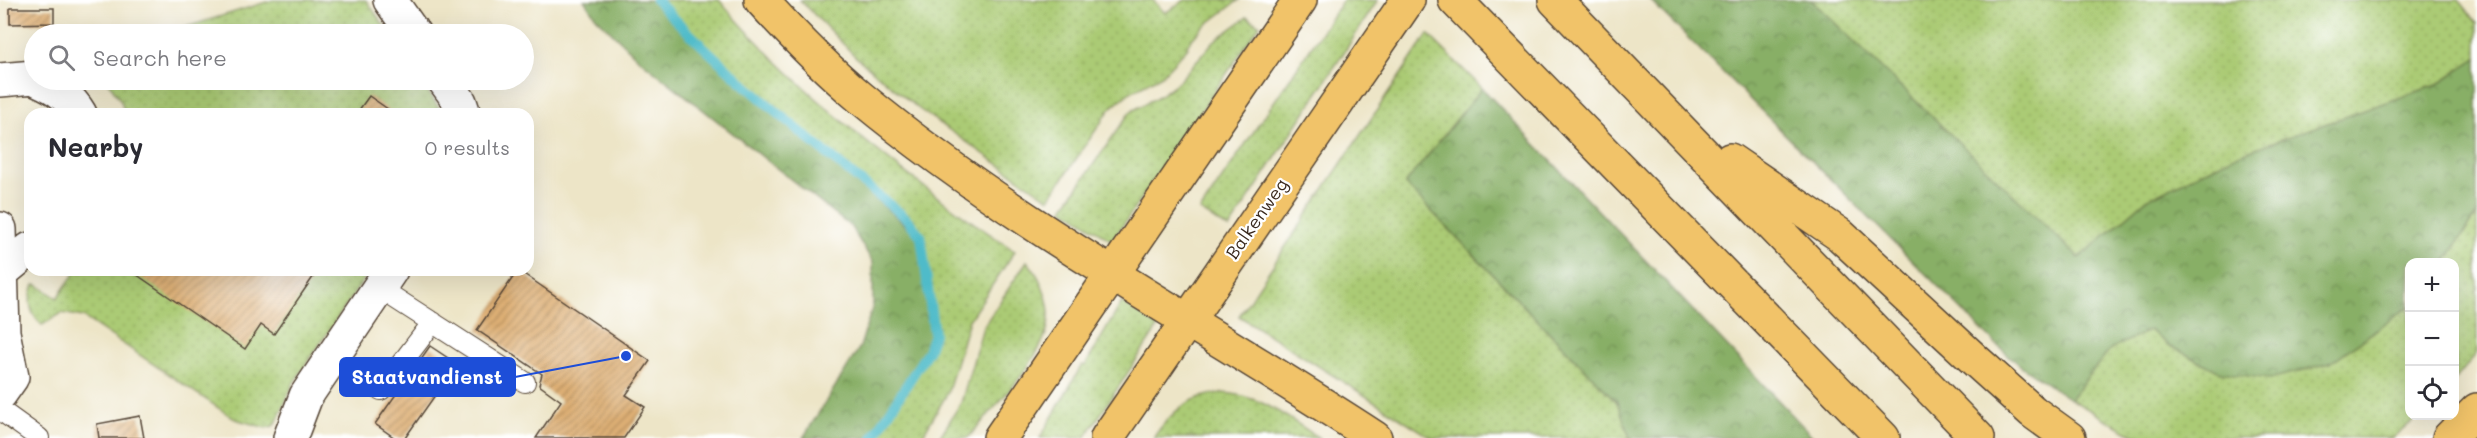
<!DOCTYPE html>
<meta charset="utf-8">
<style>
body{margin:0;font-family:Mali,sans-serif;background:#f2f2f3;color:#2b2b33}
.controls{position:absolute;right:18px;bottom:18px;display:grid;overflow:hidden;border-radius:12px;box-shadow:0 6px 24px #0002}
.controls button{width:54px;height:54px;display:grid;place-items:center;padding:0;border:0;border-bottom:2px solid #e1e1e2;background:#fff;color:#2b2b33;font:30px sans-serif}
.list{margin:0;padding:0;list-style:none}
h2{display:flex;justify-content:space-between;align-items:center;height:78px;margin:0;padding:0 24px;font-size:26px}
h2 small{font-size:20px;font-weight:400;color:#7c7c81}
.icon{flex:none;width:33px;height:33px;fill:none;stroke:currentColor;stroke-width:2;stroke-linecap:round;stroke-linejoin:round}
.map{position:relative;flex:none;width:2477px;height:438px;overflow:hidden}
.search{position:absolute;background:#fff;box-shadow:0 6px 24px #0002;left:24px;top:24px;width:510px;height:66px;display:flex;align-items:center;gap:15px;box-sizing:border-box;padding:0 21px;border-radius:33px;color:#7c7c81;font-size:22px}
.panel{position:absolute;background:#fff;box-shadow:0 6px 24px #0002;left:24px;top:108px;width:510px;height:168px;border-radius:18px}
.map>svg:first-child{display:block}
</style>
<div class="map">
<svg width="2477" height="438" viewBox="0 0 2477 438">
<defs>
<pattern id="grass-dots" width="8" height="8" patternUnits="userSpaceOnUse" patternTransform="scale(1.5)"><rect width="8" height="8" fill="#abcb74"/><path d="M2 2h.1M6 6h.1" fill="none" stroke="#94ae64" stroke-width="1.8" stroke-linecap="round"/></pattern>
<pattern id="forest-crowns" width="20" height="18" patternUnits="userSpaceOnUse" patternTransform="scale(1.5)"><rect width="20" height="18" fill="#88af66"/><path d="M2 6a3 3 0 1 1 6 0M12 15a3 3 0 1 1 6 0" fill="none" stroke="#708f53"/></pattern>
<pattern id="building-hatch" width="6" height="6" patternUnits="userSpaceOnUse" patternTransform="scale(1.5)"><rect width="6" height="6" fill="#ddaf75"/><path d="M-1 1l2-2M0 6l6-6M5 7l2-2" fill="none" stroke="#b48f5f"/></pattern>
</defs>
<rect width="100%" height="100%" fill="#fff"/>
<filter id="ink" filterUnits="userSpaceOnUse"><feTurbulence type="fractalNoise" baseFrequency=".0167" numOctaves="2"/><feDisplacementMap in="SourceGraphic" scale="12" xChannelSelector="R" yChannelSelector="G"/><feConvolveMatrix kernelMatrix="1 2 1 2 8 2 1 2 1" color-interpolation-filters="sRGB"/></filter>
<filter id="wash" filterUnits="userSpaceOnUse"><feTurbulence type="fractalNoise" baseFrequency=".008" numOctaves="4" result="noise"/><feDisplacementMap in="SourceGraphic" scale="24" xChannelSelector="R" yChannelSelector="G"/><feGaussianBlur stdDeviation="1.35" result="paint"/><feColorMatrix in="noise" values="0 0 0 0 0 0 0 0 0 0 0 0 0 0 0 0 0 1.4 0 .05"/><feComposite in="paint" operator="in"/></filter>
<g filter="url(#wash)">
<rect width="100%" height="100%" fill="#ede5c7"/>
<!-- grass -->
<path fill="url(#grass-dots)" stroke="#737a49" stroke-width="1.5" d="M273 0H366L390 34H164Z
M654 0H719C804 98 908 180 1015 251L969 320 947 394 921 438H868L937 338 917 235 818 149Z
M800 0H1153L1165 13 1185 0H1239L1202 28 1187 45 1188 47 1162 75 1129 93 1110 109 1049 199 919 109 856 57Z
M1343 0H1378L1229 229 1200 211Z
M1811 0H2458L2477 23V58L2436 85 2239 154 2146 200 2079 259Z
M1247 17 1260 25 1112 241 1063 208 1130 112 1159 96 1178 82 1214 41Z
M1428 34 1482 88 1405 184 1618 403 1630 438H1432L1239 316Z
M107 80H420L443 114H125L121 101Z
M2477 214V353L2455 380 2454 262H2445Z
M1027 261C1042 278 1054 308 1047 330 1036 367 991 410 968 438H939L961 403 983 327Z
M77 270H370L294 382 277 421 273 426 266 428 235 419 83 317 62 313 42 325C29 314 27 301 34 285H38L57 298Z
M1122 302 1158 327 1085 438H1040L1082 365 1085 366Z
M2409 306 2410 416H2419L2393 438H2139L2070 399 2110 349 2150 330 2168 345 2330 363Z
M1222 393C1260 394 1289 419 1319 438H1153C1172 411 1188 396 1222 393Z"/>
<!-- forest -->
<path fill="url(#forest-crowns)" stroke="#626c42" stroke-width="1.5" d="M584 0H654L818 149 917 235 937 338 868 438H803L860 347 873 305V262L851 227 639 59 596 17Z
M1650 0H1811L2079 258 2146 200 2239 154 2436 85 2477 58V214L2445 262H2410L2409 306 2330 363 2270 379 2220 372 2168 345 2150 330 2110 349 2070 399 2021 366 1999 347Z
M1482 88 1814 438H1630L1618 403 1405 184Z"/>
<g fill="none" stroke-linecap="round" stroke-linejoin="round">
<!-- stream -->
<path stroke="#4fbbc9" stroke-width="10" d="M656 0C733 80 820 148 906 218L921 236 934 334 928 351 873 438"/>
</g>
<g id="blocks">
<!-- building -->
<path fill="url(#building-hatch)" d="M10 8H54V23L10 24Z
M369 96 395 114H356Z
M130 270H318L274 334 261 325 245 349Z
M518 270 650 361 626 395 645 407 624 438H536L561 401 539 385 542 374 477 330Z
M430 346 457 364 405 438H395L375 424Z
M140 416 144 438H99L97 424Z"/>
</g>
</g>
<g filter="url(#ink)">
<use href="#blocks" fill-opacity="0" stroke="#564637" stroke-width="1.5"/>
<g fill="none" stroke-linecap="round" stroke-linejoin="round">
<defs>
<path id="lane" d="M379 288 525 382
M331 359 381 390 433 322
M0 410 39 438"/>
<path id="street" d="M390 0 414 34
M0 80 34 77
M39 80C57 88 70 97 80 114
M444 80 460 102 464 114
M0 229 3 332 12 377 0 394
M2 272 30 249
M290 438 306 396 391 270"/>
<path id="primary" d="M1000 438 1300 0
M1107 438 1408 0"/>
<path id="highway" d="M761 0C792 34 826 69 861 98 1020 229 1203 325 1375 438
M1455 0 1883 438
M1555 0 1978 438
M1730 160 1840 235 1975 360 2033 412 2069 438
M2449 438 2477 410"/>
</defs>
<!-- lane casing -->
<use href="#lane" stroke="#564637" stroke-width="22"/>
<!-- street casing -->
<use href="#street" stroke="#564637" stroke-width="36"/>
<!-- primary casing -->
<use href="#primary" stroke="#564637" stroke-width="36"/>
<!-- highway casing -->
<use href="#highway" stroke="#564637" stroke-width="36"/>
<!-- lane -->
<use href="#lane" stroke="#fff" stroke-width="20"/>
<!-- street -->
<use href="#street" stroke="#fff" stroke-width="33"/>
<!-- primary -->
<use href="#primary" stroke="#f1c369" stroke-width="33"/>
<!-- highway -->
<use href="#highway" stroke="#f1c369" stroke-width="33"/>
</g>
</g>
<g text-anchor="middle" stroke-width="4.5" stroke-linejoin="round" paint-order="stroke">
<!-- street labels -->
<g font-size="18" fill="#3b2a1e" stroke="#fff">
<text transform="translate(1257 219) rotate(-55)" y="6">Balkenweg</text>
</g>
</g>
<!-- callouts -->
<path fill="none" stroke="#1d4ed8" stroke-width="2" d="M626 356L515 377"/>
<circle fill="#1d4ed8" stroke="#fff" stroke-width="2" cx="626" cy="356" r="6"/>
<rect fill="#1d4ed8" stroke="#1d4ed8" stroke-width="2" x="340" y="358" width="175" height="38" rx="6"/>
<g font-size="20" text-anchor="middle" font-weight="bold" fill="#fff">
<text x="427" y="384">Staatvandienst</text>
</g>
</svg>
<div class="controls">
<button>+</button>
<button>−</button>
<button><svg class="icon" aria-label="locate" viewBox="0 0 24 24"><circle cx="12" cy="12" r="6"/><path d="M12 2v4M12 18v4M2 12h4M18 12h4"/></svg></button>
</div>
<div class="search"><svg class="icon" aria-label="search" viewBox="0 0 24 24"><circle cx="10" cy="10" r="6"/><path d="M15 15l6 6"/></svg>Search here</div>
<section class="panel">
<h2>Nearby<small>0 results</small></h2>
<ul class="list">
</ul>
</section>
</div>
